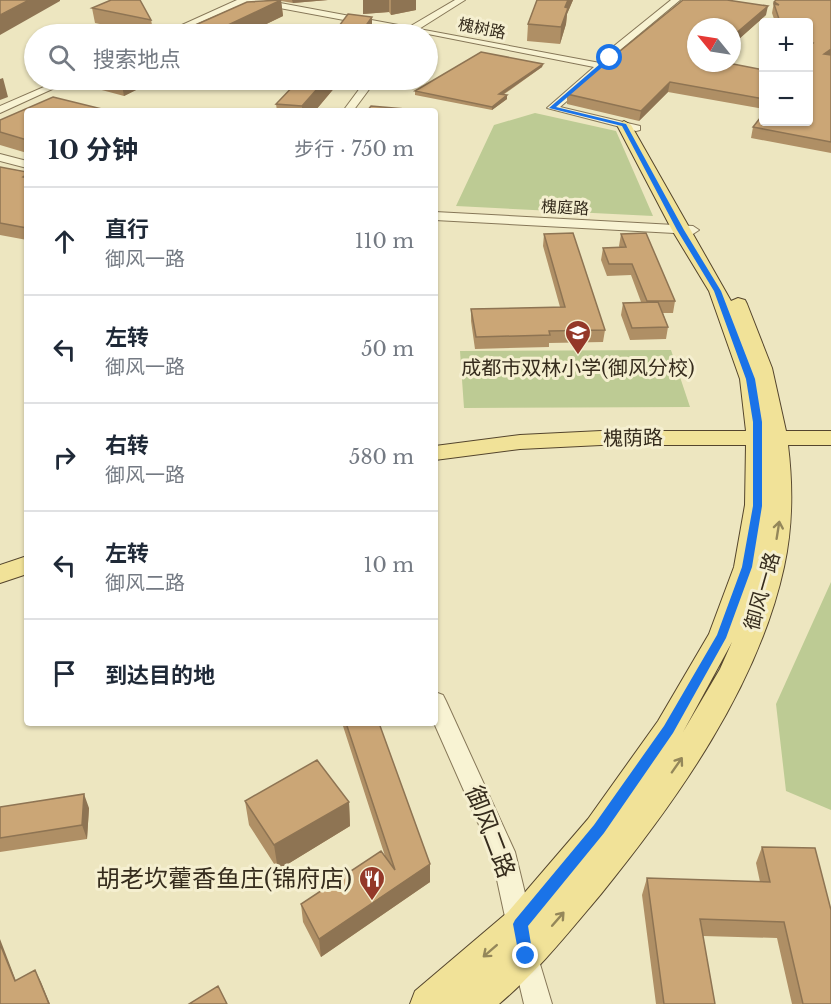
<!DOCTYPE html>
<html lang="zh">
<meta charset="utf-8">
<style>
body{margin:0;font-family:"Libre Baskerville","Noto Sans SC",serif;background:#f6f6f7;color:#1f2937}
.controls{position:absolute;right:18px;top:18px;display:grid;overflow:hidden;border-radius:6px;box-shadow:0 2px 4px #0004}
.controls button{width:54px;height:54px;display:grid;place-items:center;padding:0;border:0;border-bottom:2px solid #e0e1e3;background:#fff;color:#1f2937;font:30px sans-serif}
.compass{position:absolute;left:687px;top:18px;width:54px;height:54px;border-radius:50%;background:#fff;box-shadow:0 2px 4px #0004;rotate:300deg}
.stop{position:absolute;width:18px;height:18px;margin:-14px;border:4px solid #1a73e8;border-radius:50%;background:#fff}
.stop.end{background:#1a73e8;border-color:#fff;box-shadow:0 2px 6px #0008}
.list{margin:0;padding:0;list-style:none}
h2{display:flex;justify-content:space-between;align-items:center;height:78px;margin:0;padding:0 24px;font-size:26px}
h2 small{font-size:20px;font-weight:400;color:#747a83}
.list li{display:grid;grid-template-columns:39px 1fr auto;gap:18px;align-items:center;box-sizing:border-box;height:108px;padding:0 24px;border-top:2px solid #e0e1e3}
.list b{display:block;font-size:22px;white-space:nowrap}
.list p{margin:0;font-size:20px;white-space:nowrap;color:#747a83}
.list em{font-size:20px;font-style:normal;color:#747a83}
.icon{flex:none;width:33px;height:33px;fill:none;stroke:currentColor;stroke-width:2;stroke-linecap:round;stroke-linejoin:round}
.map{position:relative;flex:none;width:831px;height:1004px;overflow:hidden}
.search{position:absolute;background:#fff;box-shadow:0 2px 4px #0004;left:24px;top:24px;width:414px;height:66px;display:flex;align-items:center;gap:15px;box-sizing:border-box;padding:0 21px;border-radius:33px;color:#747a83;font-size:22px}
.panel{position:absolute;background:#fff;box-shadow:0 2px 4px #0004;left:24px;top:108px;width:414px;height:618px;border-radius:6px}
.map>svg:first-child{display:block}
</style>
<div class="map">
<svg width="831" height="1004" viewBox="0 0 831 1004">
<rect width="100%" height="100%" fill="#ede6c0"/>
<!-- green -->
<path fill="#bdcb94" d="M535 113 616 131 653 216 456 206 494 125Z
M671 350 690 407 464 408 460 351Z
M831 582V810L786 791 776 704Z"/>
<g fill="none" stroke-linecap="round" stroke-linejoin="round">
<defs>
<path id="minor" d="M237 0H264L409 27 455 0H465L419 29 600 63 614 46 671 0H680L620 50 605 68 560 107 640 126V130L636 131 547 108 594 67 428 34H403V31L247 2 173 34H162Z
M60 80H72L0 113V106Z
M366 80H376L353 111H343Z
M0 154 27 161V168L0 161Z
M435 212 693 226 699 230 693 234 435 220Z
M435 692 443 695 446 701 515 852 533 926 529 935 520 938 511 935 507 926 491 852 434 723Z
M525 940 534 944 552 1004H524L512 953 516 944Z"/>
<path id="major" d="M624 121 631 125 731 301 738 298 745 300 747 304 772 368 786 431H831V445H788C793 486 793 526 784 567 758 687 677 800 601 894 568 933 538 971 499 1004H410L415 991 508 912 588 819 658 721 709 634 734 567 745 505 746 445H601L520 449 435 460V446L520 435 601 431H746L740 379 709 291 672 230 617 125ZM732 642 720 669 683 732Z
M27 556V574L0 583V565Z"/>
</defs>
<!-- minor casing -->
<use href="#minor" stroke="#867758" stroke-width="2"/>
<!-- major casing -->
<use href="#major" stroke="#54452d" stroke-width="2"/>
<!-- minor -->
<use href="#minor" fill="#f8f3d3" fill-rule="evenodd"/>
<!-- major -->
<use href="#major" fill="#f1e298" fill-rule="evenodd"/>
</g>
<!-- wall -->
<path fill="#af8f65" d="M277 0H328L293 3 281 1 283 16 246 34H175Z
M363 0H416V10L391 15 389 12 363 14Z
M537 0H573L567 14 566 24 560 44 527 41 528 24Z
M831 0V153L751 138 753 127 808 122V22H775L772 13 774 2Z
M92 8 151 20 154 34H148L95 23Z
M766 15 739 39 737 46 696 63 764 70V109L668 92 639 121 567 104V94Z
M543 64 542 67 503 95 507 99 492 110 415 95V91Z
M96 80H156L124 96 98 89Z
M299 80H343L338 87 336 86 315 111H277L276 104Z
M27 111V153L0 145V120Z
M0 167 27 172V240L0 235Z
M544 234 605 330 603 342 549 343V347L475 349 471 321V309L560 307 543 246Z
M621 234 675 301 673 313H663L668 327 666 339 630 340 621 315 623 303 641 302 631 275 607 276 601 260 603 248H620L619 246Z
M342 723H379L430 882 321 957 303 922 301 904 385 856Z
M245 801 349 802 350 826 278 870 249 825Z
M0 807 89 808 87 839 0 852Z
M762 847 831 1004H792L777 938 703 936 715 1004H656L642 895 647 878 760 882 756 863Z"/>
<!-- shaded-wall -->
<path fill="#8e7453" d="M29 0H60V1L0 35V15Z
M281 0 283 16 246 34H209Z
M292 0H328L293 3Z
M363 0H389V12L363 14Z
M391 0H416V10L391 15Z
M568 0H573L567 14 566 24 560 44 561 27 565 7Z
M768 6 766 15 739 39 737 46 732 51V44L734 35Z
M372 17V34H360Z
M831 49V56L824 54Z
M543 64 542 67 499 97V94Z
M3 78 8 97 0 100V79Z
M121 80H156L124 96Z
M325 80H335L336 86 315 111H302V106Z
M338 80H343L338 87Z
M670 82 668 92 639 121 641 111Z
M507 95V99L492 110V107Z
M437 112V122L435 126V116Z
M84 794 89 808 87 839 82 825Z
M349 802 350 826 278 870 274 845Z
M430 864V882L321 957 319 939Z
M0 939 21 994 15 981 0 944Z
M35 970 41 982 50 1004H49Z"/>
<!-- building -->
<path fill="#cba676" stroke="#8e7453" stroke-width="1.5" d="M0 0H29L0 15Z
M111 0H140L151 20 92 8Z
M281 0 209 34H175L247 2Z
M537 0H568L565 7 568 8 561 27 528 24Z
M683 0H727L768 6 734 35 739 36 732 44V27H696V63H728L764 70V99L670 82 641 111 567 94Z
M776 0H831V49L824 54 831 55V142L753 127 764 113V122H808V48L813 43 808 41V22H780L774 4 779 5 774 2Z
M348 14 372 17 360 34H333Z
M481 52 543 64 499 94 507 95 492 107 415 91Z
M299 80H325L302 106 276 104Z
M53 97 110 111H27V140L0 132V120Z
M371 106 429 111H367Z
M0 167 27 172V174L23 177 27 178V228L0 223Z
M573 233 605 330 549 331 550 335 476 337 471 309 565 307 544 234Z
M646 233 675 301H647L632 264H609L603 248 626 247 621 234Z
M658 302 668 327 632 328 623 303Z
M346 723H379L430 864 319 939 301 904 381 851 395 870Z
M317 760 349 802 274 845 245 801Z
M84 794 82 825 0 838V807Z
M762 847 815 848 831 910V1004H803L784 922 700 919 715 1004H664L647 878 770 882Z
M0 944 15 981 35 970 49 1004H0Z
M218 986 227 1004H189Z"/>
<!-- one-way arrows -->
<defs><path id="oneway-shaft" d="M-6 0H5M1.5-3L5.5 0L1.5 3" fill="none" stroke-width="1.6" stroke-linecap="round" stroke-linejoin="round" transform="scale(1.5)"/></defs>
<g stroke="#94875a">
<use href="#oneway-shaft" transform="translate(778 530) rotate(-81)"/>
<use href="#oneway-shaft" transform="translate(677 765) rotate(-55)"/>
<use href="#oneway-shaft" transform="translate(558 919) rotate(-49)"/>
<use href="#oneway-shaft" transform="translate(490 951) rotate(139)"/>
</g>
<!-- route -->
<path fill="#1a73e8" d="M608 57 613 58 556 107 626 124 684 230 721 291 755 379 762 422V506L752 567 726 638 673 733 604 833 528 926 533 956 531 961 526 963 521 961 519 956 513 924 515 920 594 825 664 726 717 635 742 567 753 506V422L746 379 714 291 677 230 622 126 549 108Z"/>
<!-- icons -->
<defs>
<symbol id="school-pin" viewBox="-11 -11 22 30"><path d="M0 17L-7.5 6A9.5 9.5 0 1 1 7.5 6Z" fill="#943829" stroke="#f5efd0"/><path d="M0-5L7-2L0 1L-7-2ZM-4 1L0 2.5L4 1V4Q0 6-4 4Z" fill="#fff"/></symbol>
<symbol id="restaurant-pin" viewBox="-11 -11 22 30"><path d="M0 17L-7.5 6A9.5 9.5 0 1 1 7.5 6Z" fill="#943829" stroke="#f5efd0"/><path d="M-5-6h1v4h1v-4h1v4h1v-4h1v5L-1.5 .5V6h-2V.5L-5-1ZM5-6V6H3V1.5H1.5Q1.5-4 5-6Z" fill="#fff"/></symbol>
</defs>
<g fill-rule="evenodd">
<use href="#school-pin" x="563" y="318" width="30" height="40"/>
<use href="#restaurant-pin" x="357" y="864" width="30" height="40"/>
</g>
<g text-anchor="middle" stroke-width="6" stroke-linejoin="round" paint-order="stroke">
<!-- far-street labels -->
<g font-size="16" fill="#362c1d" stroke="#f5efd0">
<text transform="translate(482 28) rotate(11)" y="6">槐树路</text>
<text transform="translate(565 207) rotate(3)" y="6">槐庭路</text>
</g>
<!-- poi labels -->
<g font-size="20" fill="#362c1d" stroke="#f5efd0">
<text x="578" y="375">成都市双林小学(御风分校)</text>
</g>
<!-- street labels -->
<g font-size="20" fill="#362c1d" stroke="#f5efd0">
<text transform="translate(633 438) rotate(-1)" y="7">槐荫路</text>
<text transform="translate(762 591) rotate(-74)" y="7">御风一路</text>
</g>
<!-- near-street labels -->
<g font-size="24" fill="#362c1d" stroke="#f5efd0">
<text transform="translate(490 832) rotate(69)" y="8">御风二路</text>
</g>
<!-- near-poi labels -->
<g font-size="24" fill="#362c1d" stroke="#f5efd0" text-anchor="end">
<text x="352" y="887">胡老坎藿香鱼庄(锦府店)</text>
</g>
</g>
</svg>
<div class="controls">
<button>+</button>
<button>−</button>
</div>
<svg class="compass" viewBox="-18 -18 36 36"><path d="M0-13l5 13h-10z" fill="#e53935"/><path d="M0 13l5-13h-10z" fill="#747a83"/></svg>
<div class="stop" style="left:610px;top:58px"></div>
<div class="stop end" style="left:526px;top:956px"></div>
<div class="search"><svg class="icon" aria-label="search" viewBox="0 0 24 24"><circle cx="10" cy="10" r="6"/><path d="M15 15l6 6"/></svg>搜索地点</div>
<section class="panel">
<h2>10 分钟<small>步行 · 750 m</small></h2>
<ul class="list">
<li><svg class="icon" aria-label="ahead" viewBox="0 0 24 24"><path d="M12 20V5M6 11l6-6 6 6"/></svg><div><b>直行</b><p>御风一路</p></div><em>110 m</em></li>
<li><svg class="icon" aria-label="left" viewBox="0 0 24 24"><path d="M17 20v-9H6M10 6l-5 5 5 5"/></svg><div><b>左转</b><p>御风一路</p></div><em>50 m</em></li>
<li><svg class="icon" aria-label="right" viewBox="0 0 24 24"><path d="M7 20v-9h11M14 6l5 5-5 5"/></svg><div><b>右转</b><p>御风一路</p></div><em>580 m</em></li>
<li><svg class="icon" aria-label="left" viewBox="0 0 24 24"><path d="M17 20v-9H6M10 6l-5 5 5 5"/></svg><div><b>左转</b><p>御风二路</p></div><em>10 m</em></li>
<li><svg class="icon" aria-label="arrive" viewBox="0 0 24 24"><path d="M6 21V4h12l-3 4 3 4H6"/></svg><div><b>到达目的地</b></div></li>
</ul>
</section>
</div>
